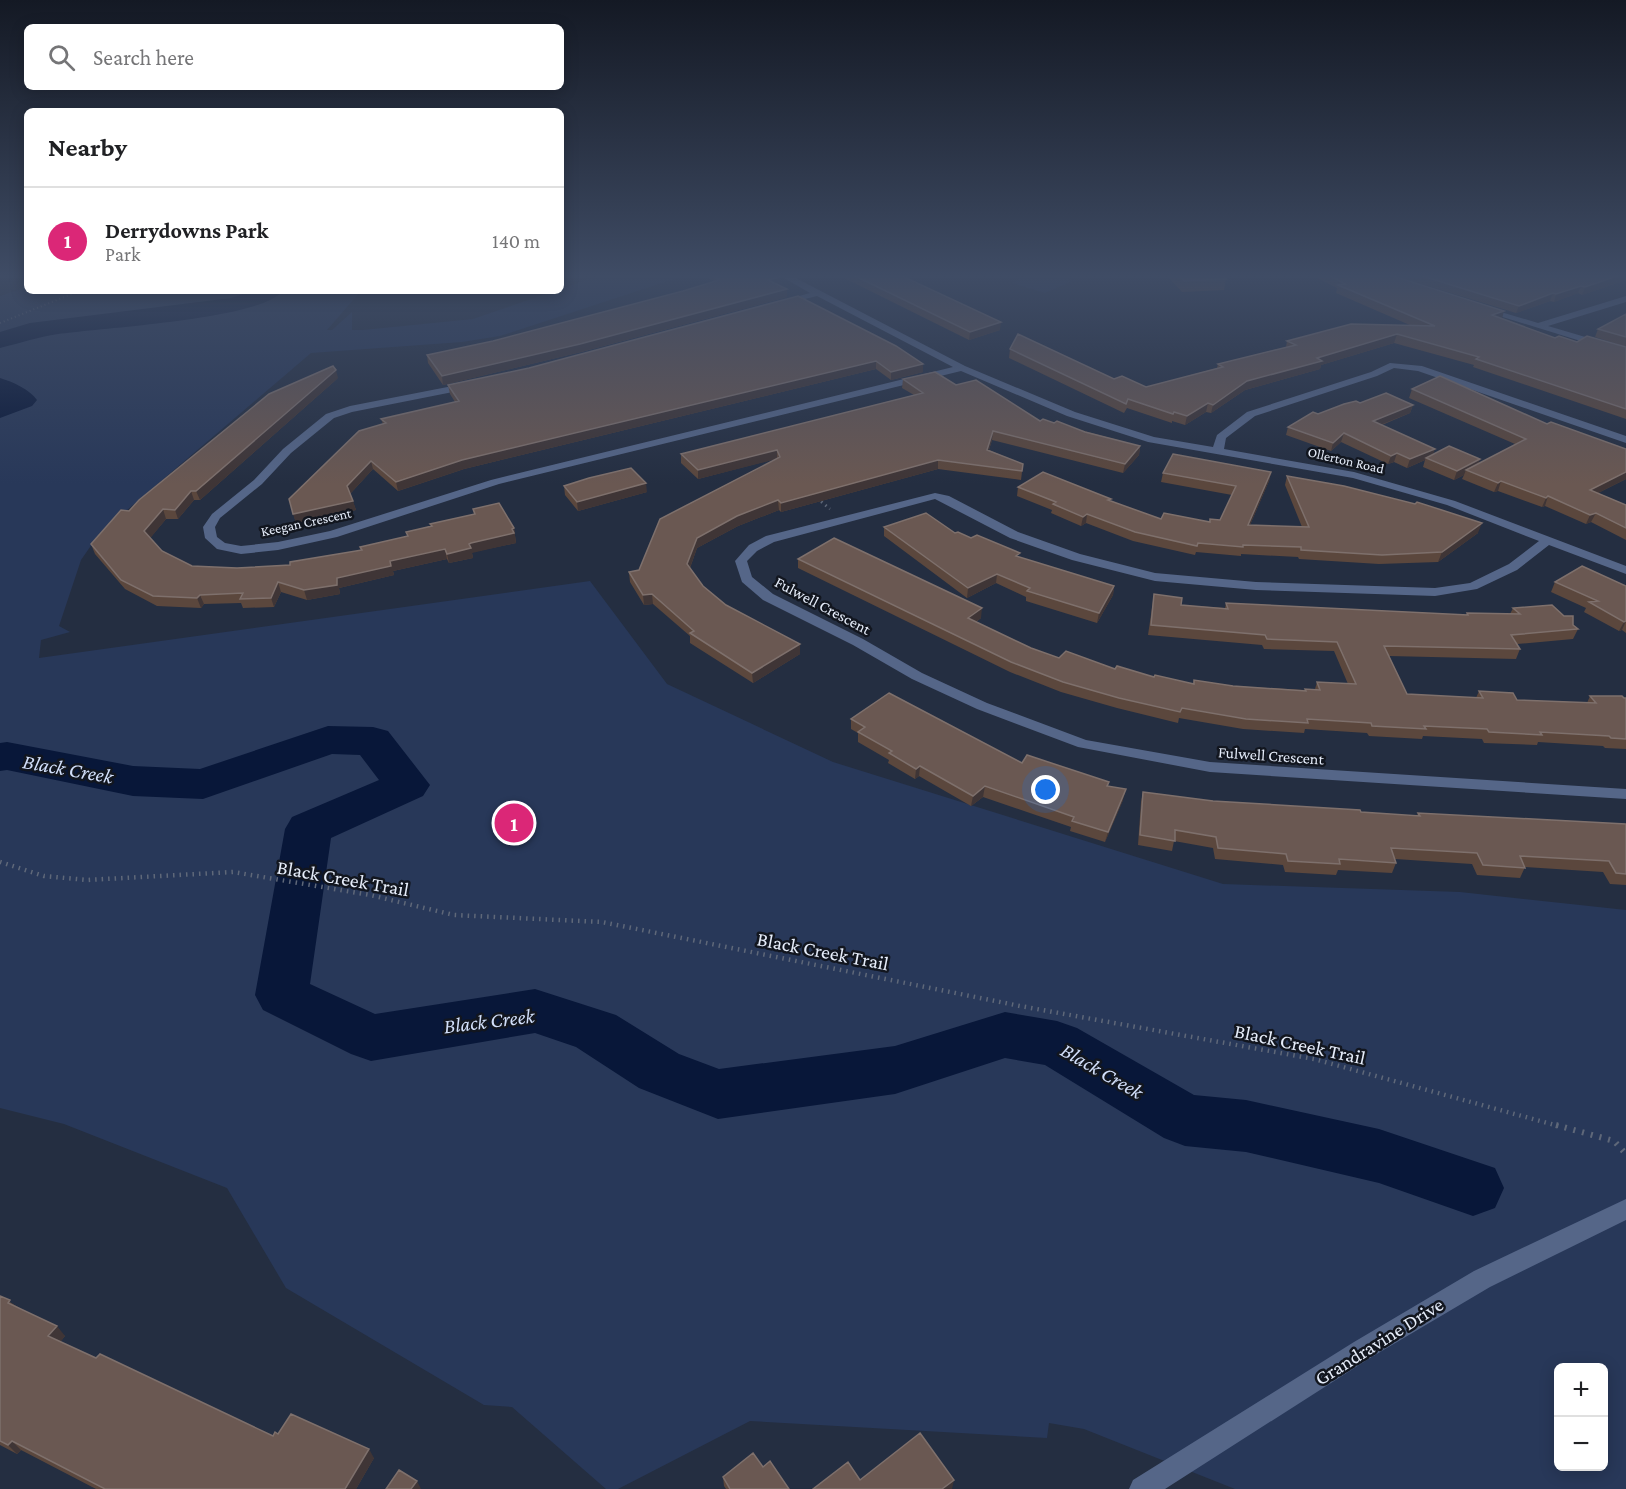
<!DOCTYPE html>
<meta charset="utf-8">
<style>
body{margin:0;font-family:"Crimson Pro",serif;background:#f2f2f2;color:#202124}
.controls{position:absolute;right:18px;bottom:18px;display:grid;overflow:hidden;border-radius:9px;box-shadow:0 3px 15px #0003}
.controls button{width:54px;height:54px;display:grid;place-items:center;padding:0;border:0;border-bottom:2px solid #e0e0e0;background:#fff;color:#202124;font:30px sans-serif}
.you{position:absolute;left:1046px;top:790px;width:21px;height:21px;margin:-15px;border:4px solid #fff;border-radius:50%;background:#1a73e8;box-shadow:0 0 0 9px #1a73e833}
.badge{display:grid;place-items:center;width:39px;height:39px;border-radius:50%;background:#db2777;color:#fff;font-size:20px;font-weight:700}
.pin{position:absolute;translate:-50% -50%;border:3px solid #fff;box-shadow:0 2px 6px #0006}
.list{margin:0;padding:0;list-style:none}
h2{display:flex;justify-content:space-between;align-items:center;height:78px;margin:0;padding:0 24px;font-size:26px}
h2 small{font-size:20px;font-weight:400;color:#757577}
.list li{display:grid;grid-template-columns:39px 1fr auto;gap:18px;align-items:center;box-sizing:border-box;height:108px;padding:0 24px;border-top:2px solid #e0e0e0}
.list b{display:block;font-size:22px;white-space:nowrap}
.list p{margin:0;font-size:20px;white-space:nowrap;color:#757577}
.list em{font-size:20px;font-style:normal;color:#757577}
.icon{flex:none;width:33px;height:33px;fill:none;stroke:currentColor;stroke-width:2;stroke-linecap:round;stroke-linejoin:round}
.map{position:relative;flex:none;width:1626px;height:1489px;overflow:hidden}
.search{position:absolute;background:#fff;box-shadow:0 3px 15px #0003;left:24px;top:24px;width:540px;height:66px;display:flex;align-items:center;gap:15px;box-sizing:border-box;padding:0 21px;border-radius:9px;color:#757577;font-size:22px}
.panel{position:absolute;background:#fff;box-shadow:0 3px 15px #0003;left:24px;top:108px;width:540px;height:186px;border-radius:9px}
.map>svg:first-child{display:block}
</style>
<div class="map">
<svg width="1626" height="1489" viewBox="0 0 1626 1489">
<rect width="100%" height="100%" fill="#242e41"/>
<!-- green -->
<path fill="#283859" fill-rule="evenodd" d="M600 275H686L500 336 462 342 311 353 99 534 81 560 59 626 70 632 41 640 39 658 590 581 667 684 833 762 1223 884 1460 892 1626 910V1489H1235L1084 1429 1049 1423 1047 1438 750 1421 618 1489H606L512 1407 484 1405 286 1288 227 1188 64 1124 0 1108V296L27 287V291H361L327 330H332L352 312V330H363L473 319 554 291H561V289ZM1558 1368H1604V1466H1558Z
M1027 275H1061L1072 281 1045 293 1012 283Z"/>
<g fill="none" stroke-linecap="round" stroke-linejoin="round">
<!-- river -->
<path fill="#081739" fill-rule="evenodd" d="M252 291H282C263 319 99 328 58 334 38 337 20 343 0 348V332L30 323 231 298Z
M0 378C13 382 29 389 37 400L32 406 0 418Z
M328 726 373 727 388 731 430 785 423 796 331 838 310 984 375 1014 535 989 616 1015 679 1054 719 1069 895 1046 1005 1012 1057 1021 1077 1028 1194 1095 1246 1100 1379 1129 1495 1168 1504 1188 1495 1208 1473 1216 1379 1183 1246 1152 1185 1146 1164 1138 1045 1065 1005 1058 895 1094 718 1119 639 1088 576 1047 535 1033 371 1061 351 1054 263 1010 255 995 285 829 292 817 379 780 360 755 332 754 203 799 133 796 7 770 0 771V743L7 742 133 766 200 769Z"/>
<!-- path-far3 -->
<path stroke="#5f6879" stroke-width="2" stroke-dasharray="1 3" stroke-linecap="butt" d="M0 323 79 291"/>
<!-- path-far2 -->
<path stroke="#5f6879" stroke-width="3" stroke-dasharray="1.5 4" stroke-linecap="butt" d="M817 498 830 509"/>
<!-- path-far1 -->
<path stroke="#5f6879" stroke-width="4.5" stroke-dasharray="1.5 5" stroke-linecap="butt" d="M0 862 44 876 87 880 233 872 370 895 454 915 602 922 1020 1006 1314 1059 1562 1127"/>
<!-- path -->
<path stroke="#5f6879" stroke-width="6" stroke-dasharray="2 7" stroke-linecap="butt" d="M1556 1125 1614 1141 1626 1154"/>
<!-- minor -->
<path fill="#568" fill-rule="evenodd" d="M779 275H790L965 366 1075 412 1154 437 1213 447 1217 435 1247 412 1371 372 1390 363 1422 366 1626 436V443L1418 371 1394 368 1377 376 1255 416 1226 438 1224 449 1354 472 1455 501 1626 566V574L1549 545 1517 570 1477 589 1435 596 1256 590 1155 581 1072 560 1010 538 935 499 774 542 757 551 747 561 752 577 773 594 863 639 922 673 987 703 1086 740 1210 762 1626 789V799L1210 772 1078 747 977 709 912 679 853 645 763 600 742 582 735 561 749 545 766 536 935 493 949 496 1018 532 1080 554 1155 573 1256 582 1435 588 1470 583 1509 564 1539 541 1447 505 1353 478 1148 442 1067 416 961 371 499 484 337 537 278 550 241 554 217 549 205 538 203 527 212 514 254 480 283 449 326 414 350 406 468 383 473 386 468 389 352 412 334 418 291 453 262 484 220 518 215 527 217 537 225 543 241 546 278 542 330 531 491 480 953 367 817 296 781 305V301L810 293Z
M1626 296V302L1548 326 1626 349V355L1480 310 1484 307 1538 323Z"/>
<!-- tertiary -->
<path fill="#568" fill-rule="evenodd" d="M1626 1199V1220L1490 1287 1370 1358 1165 1489H1129L1133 1480 1354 1342 1474 1271Z"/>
</g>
<!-- wall -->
<path fill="#5b473d" d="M701 275H777L780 284 777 285 787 297 581 352 443 385 428 363 427 355 493 341 683 291 714 281Z
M838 275H900L1000 330 969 340Z
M1166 275H1223L1226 279 1224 290 1182 292Z
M1316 275H1390L1555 338 1577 342 1626 347V419L1473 367 1474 365 1394 343 1321 365 1320 369 1245 390 1211 413 1206 412 1185 425 1172 421V423L1127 408 1124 413 1009 358 1010 349 1114 379 1146 387 1217 368 1218 364 1286 347 1287 341 1412 326 1336 293 1337 288 1315 277Z
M1392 275H1626V280L1582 295 1578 293 1554 302 1550 301 1516 313Z
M798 296 923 372 891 380 876 369 464 469 398 491 373 469 350 494 356 510 296 523 289 499 383 424 381 419 455 402 450 394 448 385 529 368Z
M1626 314V347L1595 337 1598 329Z
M338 378 200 500H194L178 519H166L150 538 162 551 192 566 237 568 290 565 361 550 360 547 408 537 406 532 431 526 430 524 474 514 473 509 514 528 516 543 473 552 472 553 473 558 449 563 447 559 393 571 394 575 339 588 340 594 307 600 281 592 274 607 243 608 241 603 204 604 201 608 157 606 125 589 95 554 91 544 129 511Z
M903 379 956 385 1040 421 1054 423 1140 446 1139 455 1123 473 992 440 989 450 1023 464 1021 480 938 469 781 512 779 510 738 526 697 548 690 568 703 586 726 605 800 654 753 683 690 643V636L653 604 644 605 630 582 629 572 639 570 775 459 698 479 681 463V454L914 395 902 388Z
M1412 389 1547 424 1626 449V479L1598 493 1626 505V540L1591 522 1586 524 1545 506 1542 507 1498 491 1494 492 1462 479 1464 475 1454 480 1423 467 1425 460 1407 468 1394 462 1388 464 1341 442 1331 451 1286 435 1288 427 1318 414 1360 403 1413 405 1410 413 1382 425 1433 454 1480 459 1478 464 1515 444 1409 398Z
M1271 472 1269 481 1250 525 1302 527 1285 485 1287 476 1478 533 1438 562 1379 564 1299 559 1298 557 1241 554V556L1196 552 1195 555 1133 541 1086 523 1081 526 1051 513 1052 510 1017 496 1018 487 1111 499 1110 501 1161 519 1209 522 1210 519 1220 520 1232 495 1161 482 1163 473Z
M564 486 647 492 578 511 565 495Z
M884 527 955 533 971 538 1019 557 1114 586 1113 595 1097 623 1026 601V597L996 583 967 598 884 536Z
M798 559 981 618 976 622 1031 648 1059 658 1193 684 1194 680 1233 686 1305 690V689H1315L1317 682 1348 684 1334 651 1264 649 1262 645 1148 635 1154 594 1181 605 1225 608 1226 603 1466 615 1467 613 1510 614 1513 608 1573 625 1578 629 1573 639 1517 644 1520 649 1516 659 1389 656 1407 694 1476 698 1479 691 1517 700 1587 703 1590 696 1626 698V749L1605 748 1603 746 1538 742 1537 745 1484 743 1482 739 1423 736 1422 739 1369 736 1367 733 1305 729 1304 733 1243 729 1179 718 1178 723 1117 708 1061 692 1010 672 798 568Z
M1555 582 1626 586V633L1622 630 1619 631 1584 612 1586 608 1551 592Z
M851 719 1022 763 1109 782 1108 786 1123 800 1105 842 1070 831 1071 827 983 797 971 806 919 776 915 779 888 763 889 760 858 742V733L851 729Z
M1143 792 1213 801 1417 816 1418 813 1626 824V885L1610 884 1603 872 1525 867 1520 878 1477 875 1472 864 1395 859 1396 863 1392 873 1338 870 1336 875 1285 872 1283 865 1215 859 1213 848 1174 841 1172 851 1138 845 1141 802Z
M0 1296 65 1336 60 1342 96 1358 273 1436 278 1434 374 1458 356 1489H96L21 1450 17 1454 0 1445Z
M763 1467 789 1489H726L724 1486 723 1477Z"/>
<!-- shaded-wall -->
<path fill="#3f3536" d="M802 275H813L802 278Z
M1620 275H1626L1625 280 1582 295 1585 287Z
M780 277V284L768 287V280Z
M1581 286 1578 293 1554 302 1556 294Z
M787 289V297L581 352 443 385 442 376Z
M1553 293 1550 301 1516 313 1519 306Z
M1504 311 1502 319 1492 315Z
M1001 322 1000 330 969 340 970 332Z
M1397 334 1394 343 1321 365 1320 369 1245 390 1211 413 1213 405 1247 381 1317 358Z
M876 361V369L464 469 398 491 396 482 462 460Z
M923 364V372L891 380V372Z
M336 370 338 378 200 500 196 491Z
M1208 403 1206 412 1185 425 1187 416Z
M1413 405 1410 413 1370 429 1373 421Z
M993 431 992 440 986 459 987 450Z
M1344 433 1341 442 1331 451 1333 443Z
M1140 446 1139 455 1123 473 1125 464Z
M1435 449 1432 458H1426L1425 460 1407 468 1410 459Z
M777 450V459L698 479V470Z
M1397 453 1394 462 1388 464 1391 456Z
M1480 459 1477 468 1466 470 1464 475 1454 480 1457 471Z
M938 460V469L781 512V503Z
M371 461 373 469 349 495 347 486Z
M1271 472 1269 481 1246 534 1248 525Z
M1626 472V479L1586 499 1590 490Z
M1501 481 1498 491 1494 492 1498 483Z
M646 483 647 492 578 511 577 502Z
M191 491 194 500 178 519 175 510Z
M1548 496 1545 506 1542 507 1546 498Z
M778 500 779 510 738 526 697 548 688 573 687 564 697 538 737 516Z
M353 501 356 510 296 523 293 514Z
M163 509 166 519 148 541 144 531Z
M1596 513 1591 522 1586 524 1590 515Z
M1087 514 1086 523 1081 526 1083 517Z
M1482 523 1478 533 1438 562 1442 552Z
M514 528 516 543 472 553 473 558 449 563 447 554 469 544Z
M445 549 447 559 393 571 394 575 339 588 340 594 307 600 304 590 337 578 390 561Z
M997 574 996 583 967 598 968 588Z
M278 582 281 592 274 607 271 598Z
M1114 586 1113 595 1097 623 1099 613Z
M652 594 653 604 644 605 643 595Z
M200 595 204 604 201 608 197 598Z
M982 608 981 618 967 628 968 618Z
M1626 621 1622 630 1619 631 1624 622Z
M800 644V654L753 683 752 673Z
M920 766 919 776 915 779 916 769Z
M985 786 983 797 971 806 973 796Z
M1126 789 1123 800 1105 842 1108 832Z
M57 1326 65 1336 57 1346 48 1336Z
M12 1441 21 1450 17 1454 8 1445Z
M369 1449 374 1458 356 1489H345Z
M954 1480 952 1489H942Z
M417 1481 421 1489H411Z"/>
<!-- building -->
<path fill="#6a5852" stroke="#7e706c" stroke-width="1.5" d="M719 275H777L780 277 768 280 787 289 580 344 442 376 427 355 493 341 683 291 719 280 714 277Z
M853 275H900L1001 322 970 332Z
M1179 275H1223L1226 279 1184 281Z
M1329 275H1390L1504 311 1492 315 1555 338 1559 336 1577 342 1587 336 1626 347V409L1476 359 1479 357 1397 334 1317 358 1322 361 1247 381 1213 405 1208 403 1187 416 1174 412 1173 414 1128 399 1126 404 1010 349 1018 334 1114 379 1122 376 1146 387 1223 367 1218 364 1296 345 1287 341 1351 324 1435 326 1338 285 1345 284Z
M1419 275H1620L1585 287 1581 286 1556 294 1553 293 1519 306Z
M798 296 896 346 923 364 891 372 876 361 462 460 396 482 371 461 347 486 353 501 293 514 289 499 359 431 386 423 381 419 459 401 448 385 529 368Z
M1626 314V337L1598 329Z
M333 366 336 370 196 491H191L175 510 163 509 144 531 162 551 192 566 237 568 290 565V562L362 550 360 547 408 536 406 532 432 526 430 524 475 514 473 509 499 503 514 528 512 529 514 533 471 543 469 544 471 548 447 554 445 549 390 561 391 566 337 578V585L304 590 278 582 271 598 240 599 243 593 200 595 197 598 153 596 121 580 91 544 121 510 129 511 139 500 269 394Z
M935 372 956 385 976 380 1040 421 1043 419 1054 423 1057 421 1085 432 1140 446 1125 464 993 431 987 450 1023 464 1022 471 938 460 781 503 778 500 737 516 697 538 687 564 703 586 726 605 800 644 752 673 690 633 694 631 652 594 643 595 629 572 639 570 660 519 780 457 777 450 698 470 681 454 923 393 903 379Z
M1440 376 1547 424 1551 422 1626 449V472L1590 490 1626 505V528L1596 513 1590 515 1548 496 1546 498 1501 481 1498 483 1466 470 1526 439 1412 389Z
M1386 393 1413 405 1373 421 1435 449 1410 459 1397 453 1391 456 1344 433 1333 443 1288 427 1313 412 1318 414 1344 404 1356 401 1360 403Z
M1449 446 1480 459 1457 471 1426 458Z
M1173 454 1271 472 1248 525 1309 527 1287 476 1344 486 1415 504 1417 502 1482 523 1442 552 1382 555 1301 550V547L1243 545V547L1198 543 1197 546 1135 532 1087 514 1083 517 1053 504 1056 502 1018 487 1043 472 1111 499 1108 500 1161 519 1164 513 1210 522V519L1220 520 1236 486 1163 473Z
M631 468 646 483 577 502 564 486 589 478Z
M926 513 955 533 958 532 971 538 977 535 1020 553 1016 556 1114 586 1099 613 1027 591 1030 588 997 574 968 588 884 527Z
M834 538 982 608 968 618 1031 648 1059 658 1066 651 1115 669 1117 666 1154 677 1155 675 1194 684V680L1233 686 1306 691 1305 689 1320 690 1317 682 1356 684 1337 642 1267 639 1265 635 1151 625 1154 594 1182 598 1181 605 1228 609 1226 603 1468 615 1467 613 1520 614 1513 608 1552 605 1564 616H1573V625L1578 629 1511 635 1520 649 1384 646 1407 694 1483 698 1479 691 1513 693 1517 700 1596 703 1590 696H1622L1624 698H1626V739L1611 738 1609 736 1540 732 1542 735 1489 732 1487 729 1424 726 1426 729 1372 726 1371 723 1307 719 1308 723 1246 719 1182 708 1180 712 1119 698 1063 682 1011 662 798 559Z
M1582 566 1626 586V621L1624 622 1589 602 1598 601 1555 582Z
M889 693 1022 763 1027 755 1109 782 1107 786 1126 789 1108 832 1072 821 1074 817 985 786 973 796 920 766 916 769 889 753 892 751 858 732 865 727 851 719Z
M1143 792 1213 801 1360 810 1361 812 1420 816 1418 813 1626 824V874L1616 873 1609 861 1520 856 1525 868 1483 865 1477 853 1391 848 1396 863 1339 859 1340 864 1288 861 1286 854 1218 848 1216 837 1175 830V841L1140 835Z
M0 1296 10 1300 8 1303 57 1326 48 1336 96 1358 100 1354 273 1436 275 1432 278 1434 291 1414 369 1449 345 1489H105L12 1441 8 1445 0 1441Z
M920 1433 954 1480 942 1489H813L848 1462 860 1480Z
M753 1453 763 1467 770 1461 789 1489H730L723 1477Z
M399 1470 417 1481 411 1489H386Z"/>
<!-- sky -->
<linearGradient id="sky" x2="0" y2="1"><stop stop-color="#141924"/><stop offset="0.57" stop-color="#3f4c65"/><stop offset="1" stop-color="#3f4c65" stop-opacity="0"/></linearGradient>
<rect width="1626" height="484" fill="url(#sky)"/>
<g text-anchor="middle" stroke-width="5" stroke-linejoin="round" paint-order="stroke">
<!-- far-street labels -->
<g font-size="14" fill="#e6edfa" stroke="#12161f">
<text transform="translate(1346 460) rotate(13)" y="5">Ollerton Road</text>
<text transform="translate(306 522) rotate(-12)" y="5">Keegan Crescent</text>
</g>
<!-- street labels -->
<g font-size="16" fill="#e6edfa" stroke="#12161f">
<text transform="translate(823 605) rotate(28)" y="6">Fulwell Crescent</text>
<text transform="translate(1271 755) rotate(4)" y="6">Fulwell Crescent</text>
</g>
<!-- near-street labels -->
<g font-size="20" fill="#e6edfa" stroke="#12161f">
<text transform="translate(343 878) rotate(10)" y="7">Black Creek Trail</text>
<text transform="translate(823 951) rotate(11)" y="7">Black Creek Trail</text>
<text transform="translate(1300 1044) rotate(12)" y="7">Black Creek Trail</text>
<text transform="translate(1379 1341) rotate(-32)" y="7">Grandravine Drive</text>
</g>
<!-- near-water labels -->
<g font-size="21" font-style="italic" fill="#d2dffa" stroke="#12161f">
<text transform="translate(68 769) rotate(10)" y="7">Black Creek</text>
<text transform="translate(489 1021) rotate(-7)" y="7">Black Creek</text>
<text transform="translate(1102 1071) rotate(30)" y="7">Black Creek</text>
</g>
</g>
</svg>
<div class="controls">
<button>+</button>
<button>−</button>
</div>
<div class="you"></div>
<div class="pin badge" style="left:514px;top:823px">1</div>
<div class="search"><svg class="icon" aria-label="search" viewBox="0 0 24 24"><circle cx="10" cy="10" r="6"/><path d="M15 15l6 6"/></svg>Search here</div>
<section class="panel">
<h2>Nearby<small></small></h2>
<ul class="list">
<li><span class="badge">1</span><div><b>Derrydowns Park</b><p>Park</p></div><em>140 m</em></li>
</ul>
</section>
</div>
